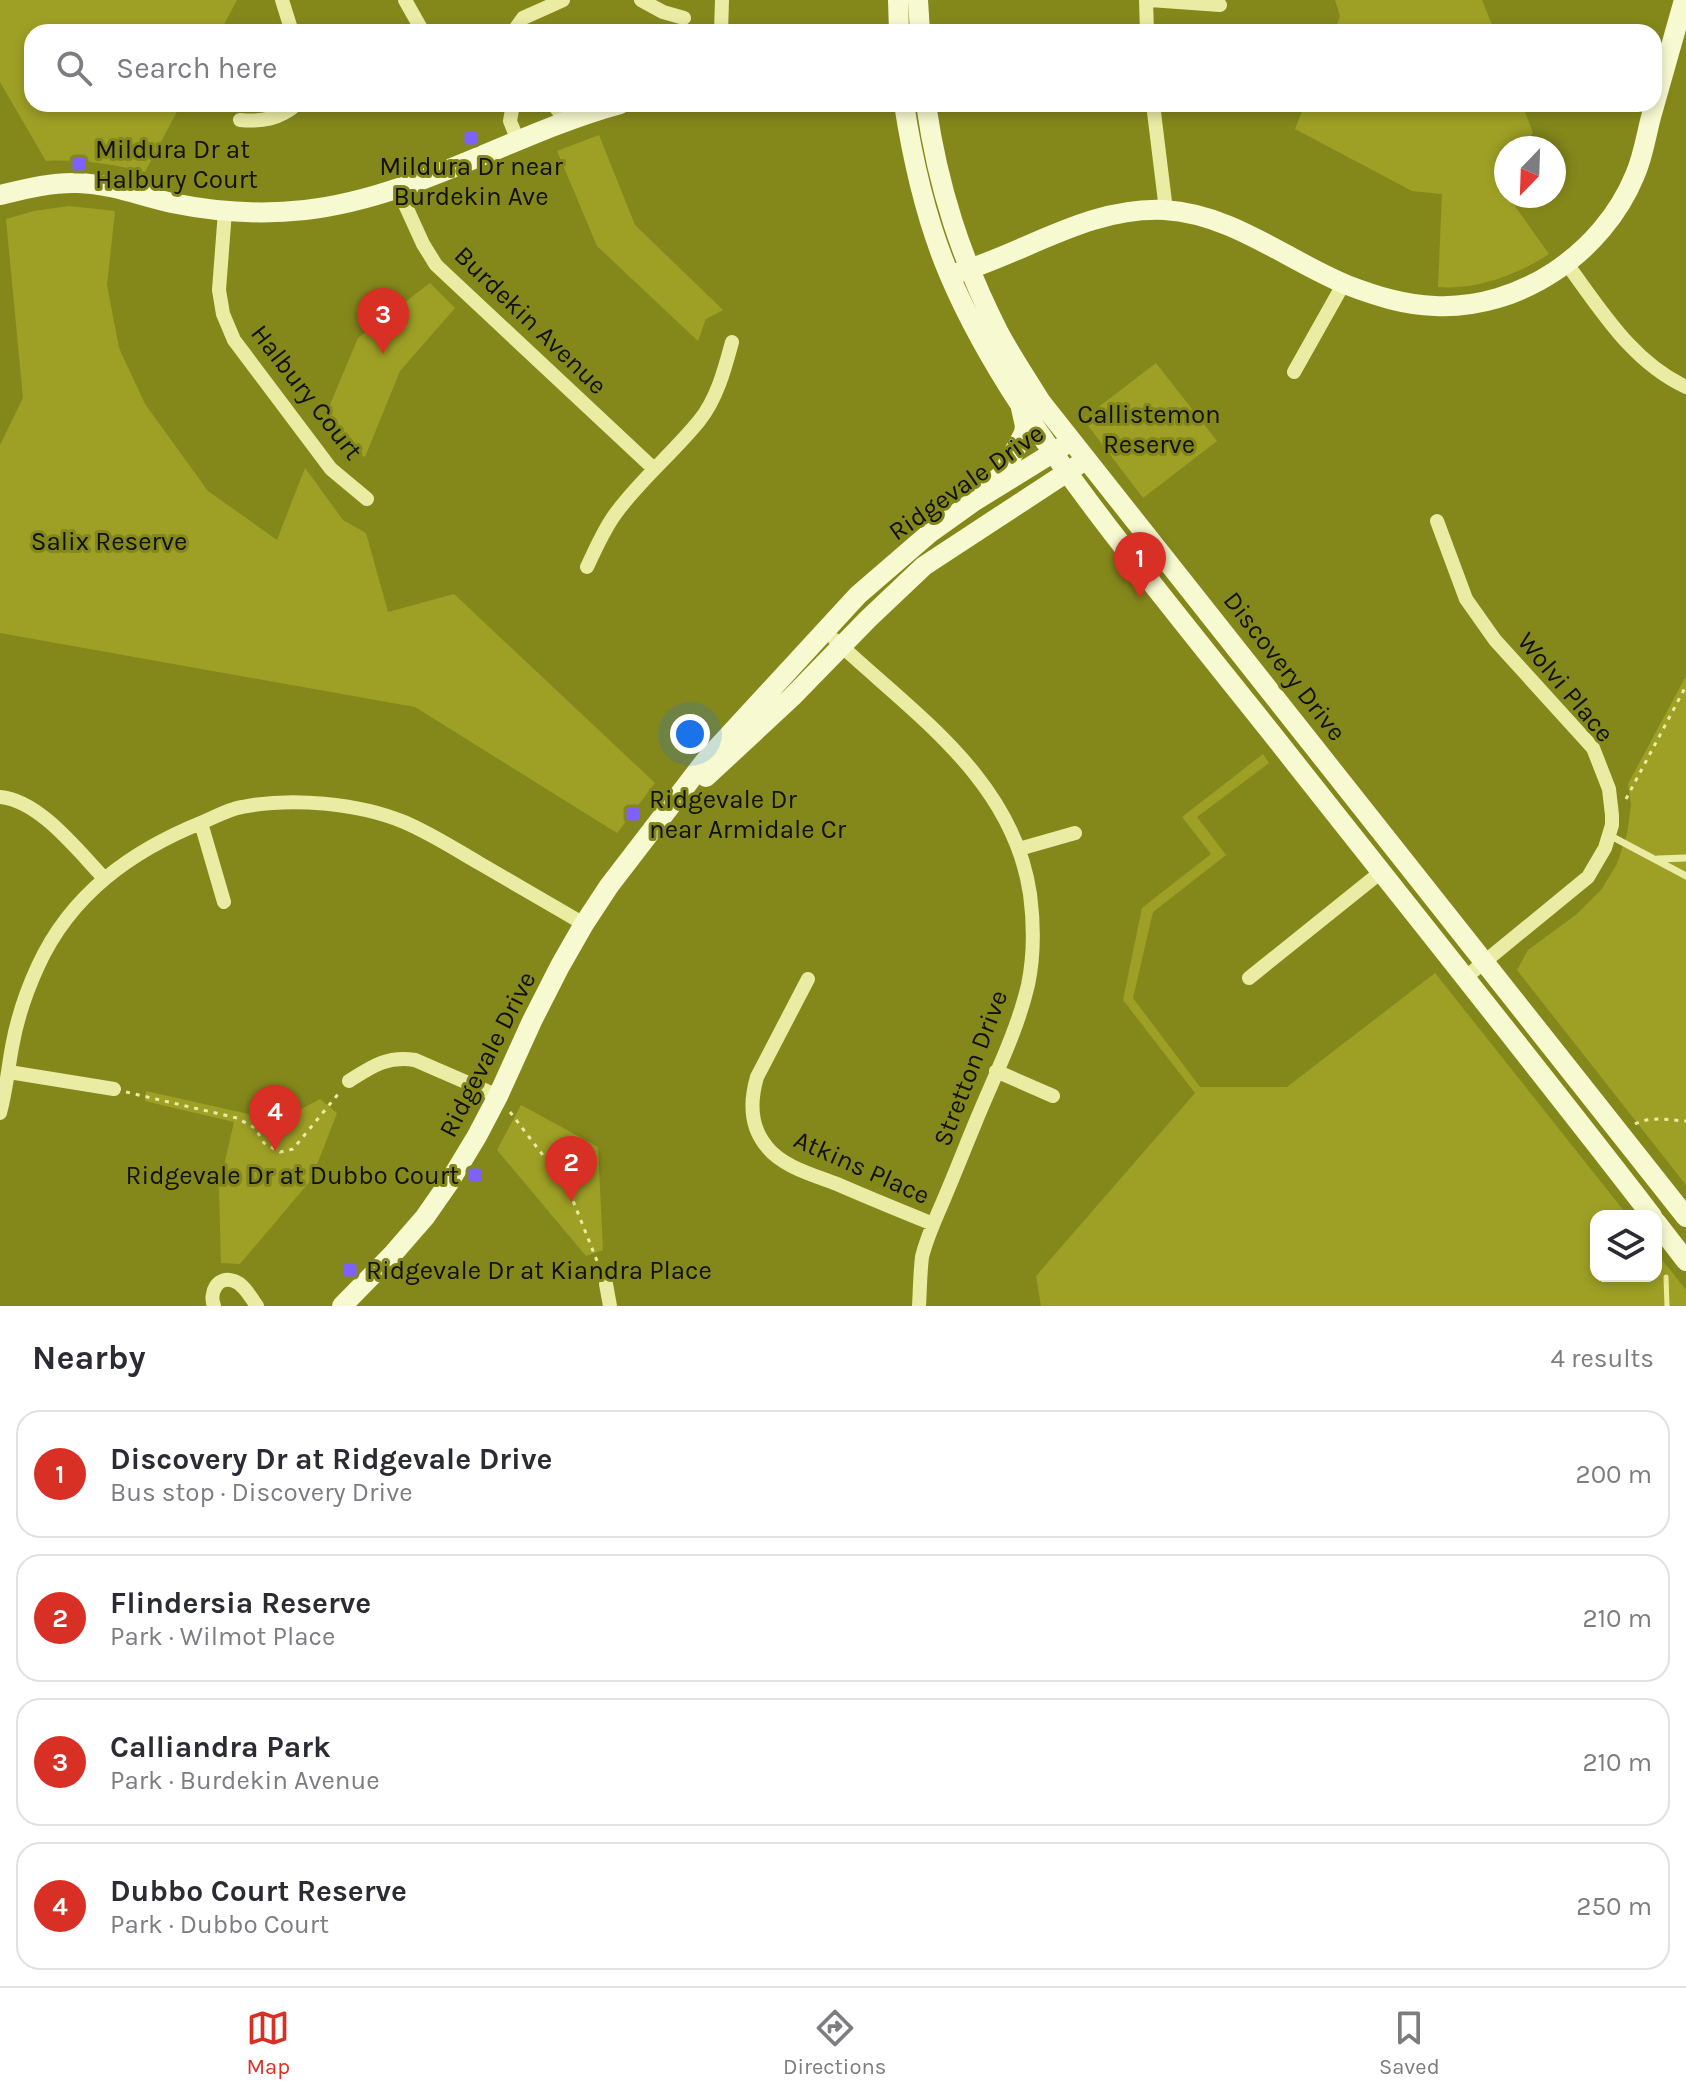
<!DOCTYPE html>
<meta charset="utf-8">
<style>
body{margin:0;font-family:Karla,sans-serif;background:#f7f7f7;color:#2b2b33}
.controls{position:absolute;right:24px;bottom:24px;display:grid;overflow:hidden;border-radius:16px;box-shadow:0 4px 12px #0003}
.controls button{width:72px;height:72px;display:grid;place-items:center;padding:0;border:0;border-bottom:2px solid #e1e1e2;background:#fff;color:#2b2b33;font:40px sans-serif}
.compass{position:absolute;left:1494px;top:136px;width:72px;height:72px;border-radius:50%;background:#fff;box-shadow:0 4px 12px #0003;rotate:203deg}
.you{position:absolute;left:690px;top:734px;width:28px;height:28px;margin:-20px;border:6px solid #fff;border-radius:50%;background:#1a73e8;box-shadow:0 0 0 12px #1a73e833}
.badge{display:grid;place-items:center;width:52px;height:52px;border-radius:50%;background:#d93025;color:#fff;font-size:26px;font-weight:700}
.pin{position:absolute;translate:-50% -66px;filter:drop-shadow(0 2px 4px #0008)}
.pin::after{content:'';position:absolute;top:42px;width:28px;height:24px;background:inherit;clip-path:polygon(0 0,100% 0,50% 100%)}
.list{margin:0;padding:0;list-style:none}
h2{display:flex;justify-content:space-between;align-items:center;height:104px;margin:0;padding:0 32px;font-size:34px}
h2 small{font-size:26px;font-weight:400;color:#7c7c81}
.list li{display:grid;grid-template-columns:52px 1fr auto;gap:24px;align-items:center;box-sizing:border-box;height:128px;margin:0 16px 16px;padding:0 16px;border:2px solid #e1e1e2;border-radius:24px}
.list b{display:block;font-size:30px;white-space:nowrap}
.list p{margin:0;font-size:26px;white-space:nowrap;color:#7c7c81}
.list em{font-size:26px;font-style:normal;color:#7c7c81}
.icon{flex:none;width:44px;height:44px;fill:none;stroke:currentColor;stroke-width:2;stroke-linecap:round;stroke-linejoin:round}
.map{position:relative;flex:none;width:1686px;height:1306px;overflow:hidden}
.search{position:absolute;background:#fff;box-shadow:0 4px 12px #0003;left:24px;right:24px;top:24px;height:88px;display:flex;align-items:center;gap:20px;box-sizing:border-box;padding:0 28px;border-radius:24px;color:#7c7c81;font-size:30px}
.sheet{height:680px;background:#fff}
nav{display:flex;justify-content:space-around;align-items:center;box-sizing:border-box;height:112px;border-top:2px solid #e1e1e2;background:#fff;font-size:22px;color:#7c7c81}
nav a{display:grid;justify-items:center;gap:4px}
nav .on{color:#d93025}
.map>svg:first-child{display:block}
</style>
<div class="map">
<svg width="1686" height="1306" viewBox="0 0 1686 1306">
<rect width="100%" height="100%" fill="#84881b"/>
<!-- green -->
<path fill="#9ea025" d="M0 0H237L220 32H32V104H181L145 172C112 164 81 159 46 161L0 82Z
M1335 0H1482L1495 32H1334L1340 16Z
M1305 104H1522L1533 133 1522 148H1506V169L1497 181 1549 254C1517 275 1477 290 1438 287L1442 194 1412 191 1295 129Z
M599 135 635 225 723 310 706 319 698 341 597 246 557 151Z
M69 206 115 211 107 285 119 348 145 404 208 491 277 540 305 468 343 520 366 533 388 612 454 594 655 783 617 833 415 707 0 633V445L23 398 6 219 34 211Z
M430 283 455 308 400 371 365 457 332 439 321 426 358 338Z
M1156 363 1217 441 1143 498 1083 419Z
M1686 676V1185L1517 970 1528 950 1577 914 1601 890 1617 864 1627 834 1631 805 1628 784Z
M1263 754 1269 763 1197 817 1226 855 1153 912 1133 998 1200 1087H1287L1435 973 1628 1216H1596V1276H1656V1252L1686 1290V1306H1041L1036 1276 1195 1093 1123 1000 1142 908 1211 854 1182 817Z
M146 1091 279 1121 320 1099 337 1113 311 1180 240 1264 221 1263 219 1187 234 1122 145 1101Z
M521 1105 598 1147 603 1250 586 1256 497 1150Z"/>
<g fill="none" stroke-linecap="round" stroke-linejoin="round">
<!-- stream -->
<path stroke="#edee97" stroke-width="5" d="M1666 1277 1667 1306"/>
<!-- path -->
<path stroke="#eaeca4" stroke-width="3" stroke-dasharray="4 6" stroke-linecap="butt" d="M1626 799 1686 686
M126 1092 237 1118 255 1128 264 1143 280 1152 293 1149 339 1093
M510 1112 568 1188 601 1271
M1635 1124C1651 1116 1669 1120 1686 1121"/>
<!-- lane -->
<path stroke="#eaeca4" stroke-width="7" d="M1609 835 1686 876
M1658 859 1686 858"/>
<!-- street -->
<path stroke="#eaeca4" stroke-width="14" d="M282 0 292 32
M405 0 423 32
M641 0 663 12 684 18
M1146 0 1147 32
M1150 0 1220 5
M513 32 523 18 563 0
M721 32 722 0
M513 104 510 121 518 141
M553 104 567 122
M1153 104 1166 210
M240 120C262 122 280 119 297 104
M398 189 423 244 436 265 653 468
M225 211 219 290 223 314 234 340 331 469 367 499
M1567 264C1601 310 1632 362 1686 387
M1294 372 1344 283
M1437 521 1466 599 1495 640 1593 748 1609 789 1612 815V825L1605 848 1588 877 1466 977
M587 567C596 548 604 529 616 513 641 479 673 453 699 421 717 399 725 368 732 342
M835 640C914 714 1013 779 1030 894 1034 924 1034 956 1028 985 1017 1032 994 1077 976 1121 964 1150 953 1178 941 1206 934 1222 926 1240 922 1257 920 1273 920 1290 919 1306
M0 797C39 800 78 851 104 878
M201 823 224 902
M1019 849 1075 833
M1249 978 1381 872
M808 979 757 1077C750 1101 750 1127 767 1147 783 1167 814 1175 837 1184 869 1198 901 1211 933 1224
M996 1071 1053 1096
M9 1072 114 1089
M349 1081C371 1067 388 1055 415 1060L498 1096
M0 1113C6 1091 8 1069 12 1047 17 1019 26 992 38 966 71 894 131 851 203 822 215 817 229 809 242 807 291 797 358 803 404 822 430 833 455 849 479 863 514 883 549 904 584 924
M606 1284 610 1306
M214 1306C209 1293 217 1275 234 1281 244 1284 251 1298 257 1306"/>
<!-- secondary -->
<path stroke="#f7f9d0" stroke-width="20" d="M898 0 899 32
M918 0 920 32
M904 104C913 162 926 220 949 274 988 366 1048 448 1108 527 1162 597 1218 666 1273 735 1399 895 1527 1054 1652 1216
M926 104C938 188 961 258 999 333 1012 357 1027 379 1041 402L1686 1217
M0 195C25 189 51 182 78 183 111 184 141 196 172 203 216 212 261 215 305 210 417 197 513 133 620 104
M957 273C1027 252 1088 207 1164 210 1233 214 1286 260 1347 285 1376 296 1404 305 1435 306 1520 310 1603 253 1635 175 1643 157 1646 136 1651 117 1662 78 1673 39 1684 0
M990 486 1003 473 1024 433 1025 426 1021 408
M706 777 792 697 868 619 924 566 1078 465
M1656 1222 1686 1261
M342 1306 392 1255 425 1217 448 1184 477 1136 498 1096 532 1021 560 966 584 924 609 886 705 761 858 595 931 532 973 502 1062 447"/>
</g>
<!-- markers -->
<g fill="#7e61fd" stroke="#84881b" stroke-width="3">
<rect x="463" y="130" width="16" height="16" rx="4"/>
<rect x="71" y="156" width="16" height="16" rx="4"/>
<rect x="625" y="806" width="16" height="16" rx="4"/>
<rect x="467" y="1167" width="16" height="16" rx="4"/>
<rect x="342" y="1262" width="16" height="16" rx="4"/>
</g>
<g text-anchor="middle" stroke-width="6" stroke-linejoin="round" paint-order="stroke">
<!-- poi labels -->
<g font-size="26" fill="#111" stroke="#84881b" text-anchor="start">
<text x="95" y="158">Mildura Dr at<tspan x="95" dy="30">Halbury Court</tspan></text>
<text x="471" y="175" text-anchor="middle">Mildura Dr near<tspan x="471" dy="30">Burdekin Ave</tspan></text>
<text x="649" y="808">Ridgevale Dr<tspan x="649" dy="30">near Armidale Cr</tspan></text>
<text x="459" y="1184" text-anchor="end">Ridgevale Dr at Dubbo Court</text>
<text x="366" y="1279">Ridgevale Dr at Kiandra Place</text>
</g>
<!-- street labels -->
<g font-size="26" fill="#111" stroke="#84881b">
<text transform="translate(531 320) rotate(44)" y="9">Burdekin Avenue</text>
<text transform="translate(307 392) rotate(52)" y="9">Halbury Court</text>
<text transform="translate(966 482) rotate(-35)" y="9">Ridgevale Drive</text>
<text transform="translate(1285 666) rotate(52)" y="9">Discovery Drive</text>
<text transform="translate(1566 687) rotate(50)" y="9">Wolvi Place</text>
<text transform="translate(487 1054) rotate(-63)" y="9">Ridgevale Drive</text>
<text transform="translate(970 1068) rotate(-69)" y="9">Stretton Drive</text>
<text transform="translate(862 1167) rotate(24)" y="9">Atkins Place</text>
</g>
<!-- park labels -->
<g font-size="26" fill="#111" stroke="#84881b">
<text x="1149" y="423">Callistemon<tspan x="1149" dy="30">Reserve</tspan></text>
<text x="109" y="550">Salix Reserve</text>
</g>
</g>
</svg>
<div class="controls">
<button><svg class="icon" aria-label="layers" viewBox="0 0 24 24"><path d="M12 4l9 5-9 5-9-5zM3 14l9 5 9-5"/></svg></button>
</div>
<svg class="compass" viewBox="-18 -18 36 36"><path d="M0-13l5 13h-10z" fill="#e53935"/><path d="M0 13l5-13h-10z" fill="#7c7c81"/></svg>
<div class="you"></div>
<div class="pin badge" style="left:1140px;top:598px">1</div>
<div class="pin badge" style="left:571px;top:1202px">2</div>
<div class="pin badge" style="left:383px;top:354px">3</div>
<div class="pin badge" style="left:275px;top:1151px">4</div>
<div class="search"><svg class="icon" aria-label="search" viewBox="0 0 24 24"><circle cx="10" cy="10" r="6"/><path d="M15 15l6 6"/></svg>Search here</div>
</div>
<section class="sheet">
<h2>Nearby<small>4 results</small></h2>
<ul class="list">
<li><span class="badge">1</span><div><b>Discovery Dr at Ridgevale Drive</b><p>Bus stop · Discovery Drive</p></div><em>200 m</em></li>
<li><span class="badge">2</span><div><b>Flindersia Reserve</b><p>Park · Wilmot Place</p></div><em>210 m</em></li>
<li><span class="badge">3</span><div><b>Calliandra Park</b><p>Park · Burdekin Avenue</p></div><em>210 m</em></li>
<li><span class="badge">4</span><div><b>Dubbo Court Reserve</b><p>Park · Dubbo Court</p></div><em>250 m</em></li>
</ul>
</section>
<nav>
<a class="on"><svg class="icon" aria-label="map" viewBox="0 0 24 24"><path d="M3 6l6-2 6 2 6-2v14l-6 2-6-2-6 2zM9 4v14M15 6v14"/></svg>Map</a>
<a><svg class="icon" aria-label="directions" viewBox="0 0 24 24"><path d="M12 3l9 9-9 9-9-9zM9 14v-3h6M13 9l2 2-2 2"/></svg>Directions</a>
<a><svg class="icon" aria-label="saved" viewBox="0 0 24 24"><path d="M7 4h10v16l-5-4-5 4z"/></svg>Saved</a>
</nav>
